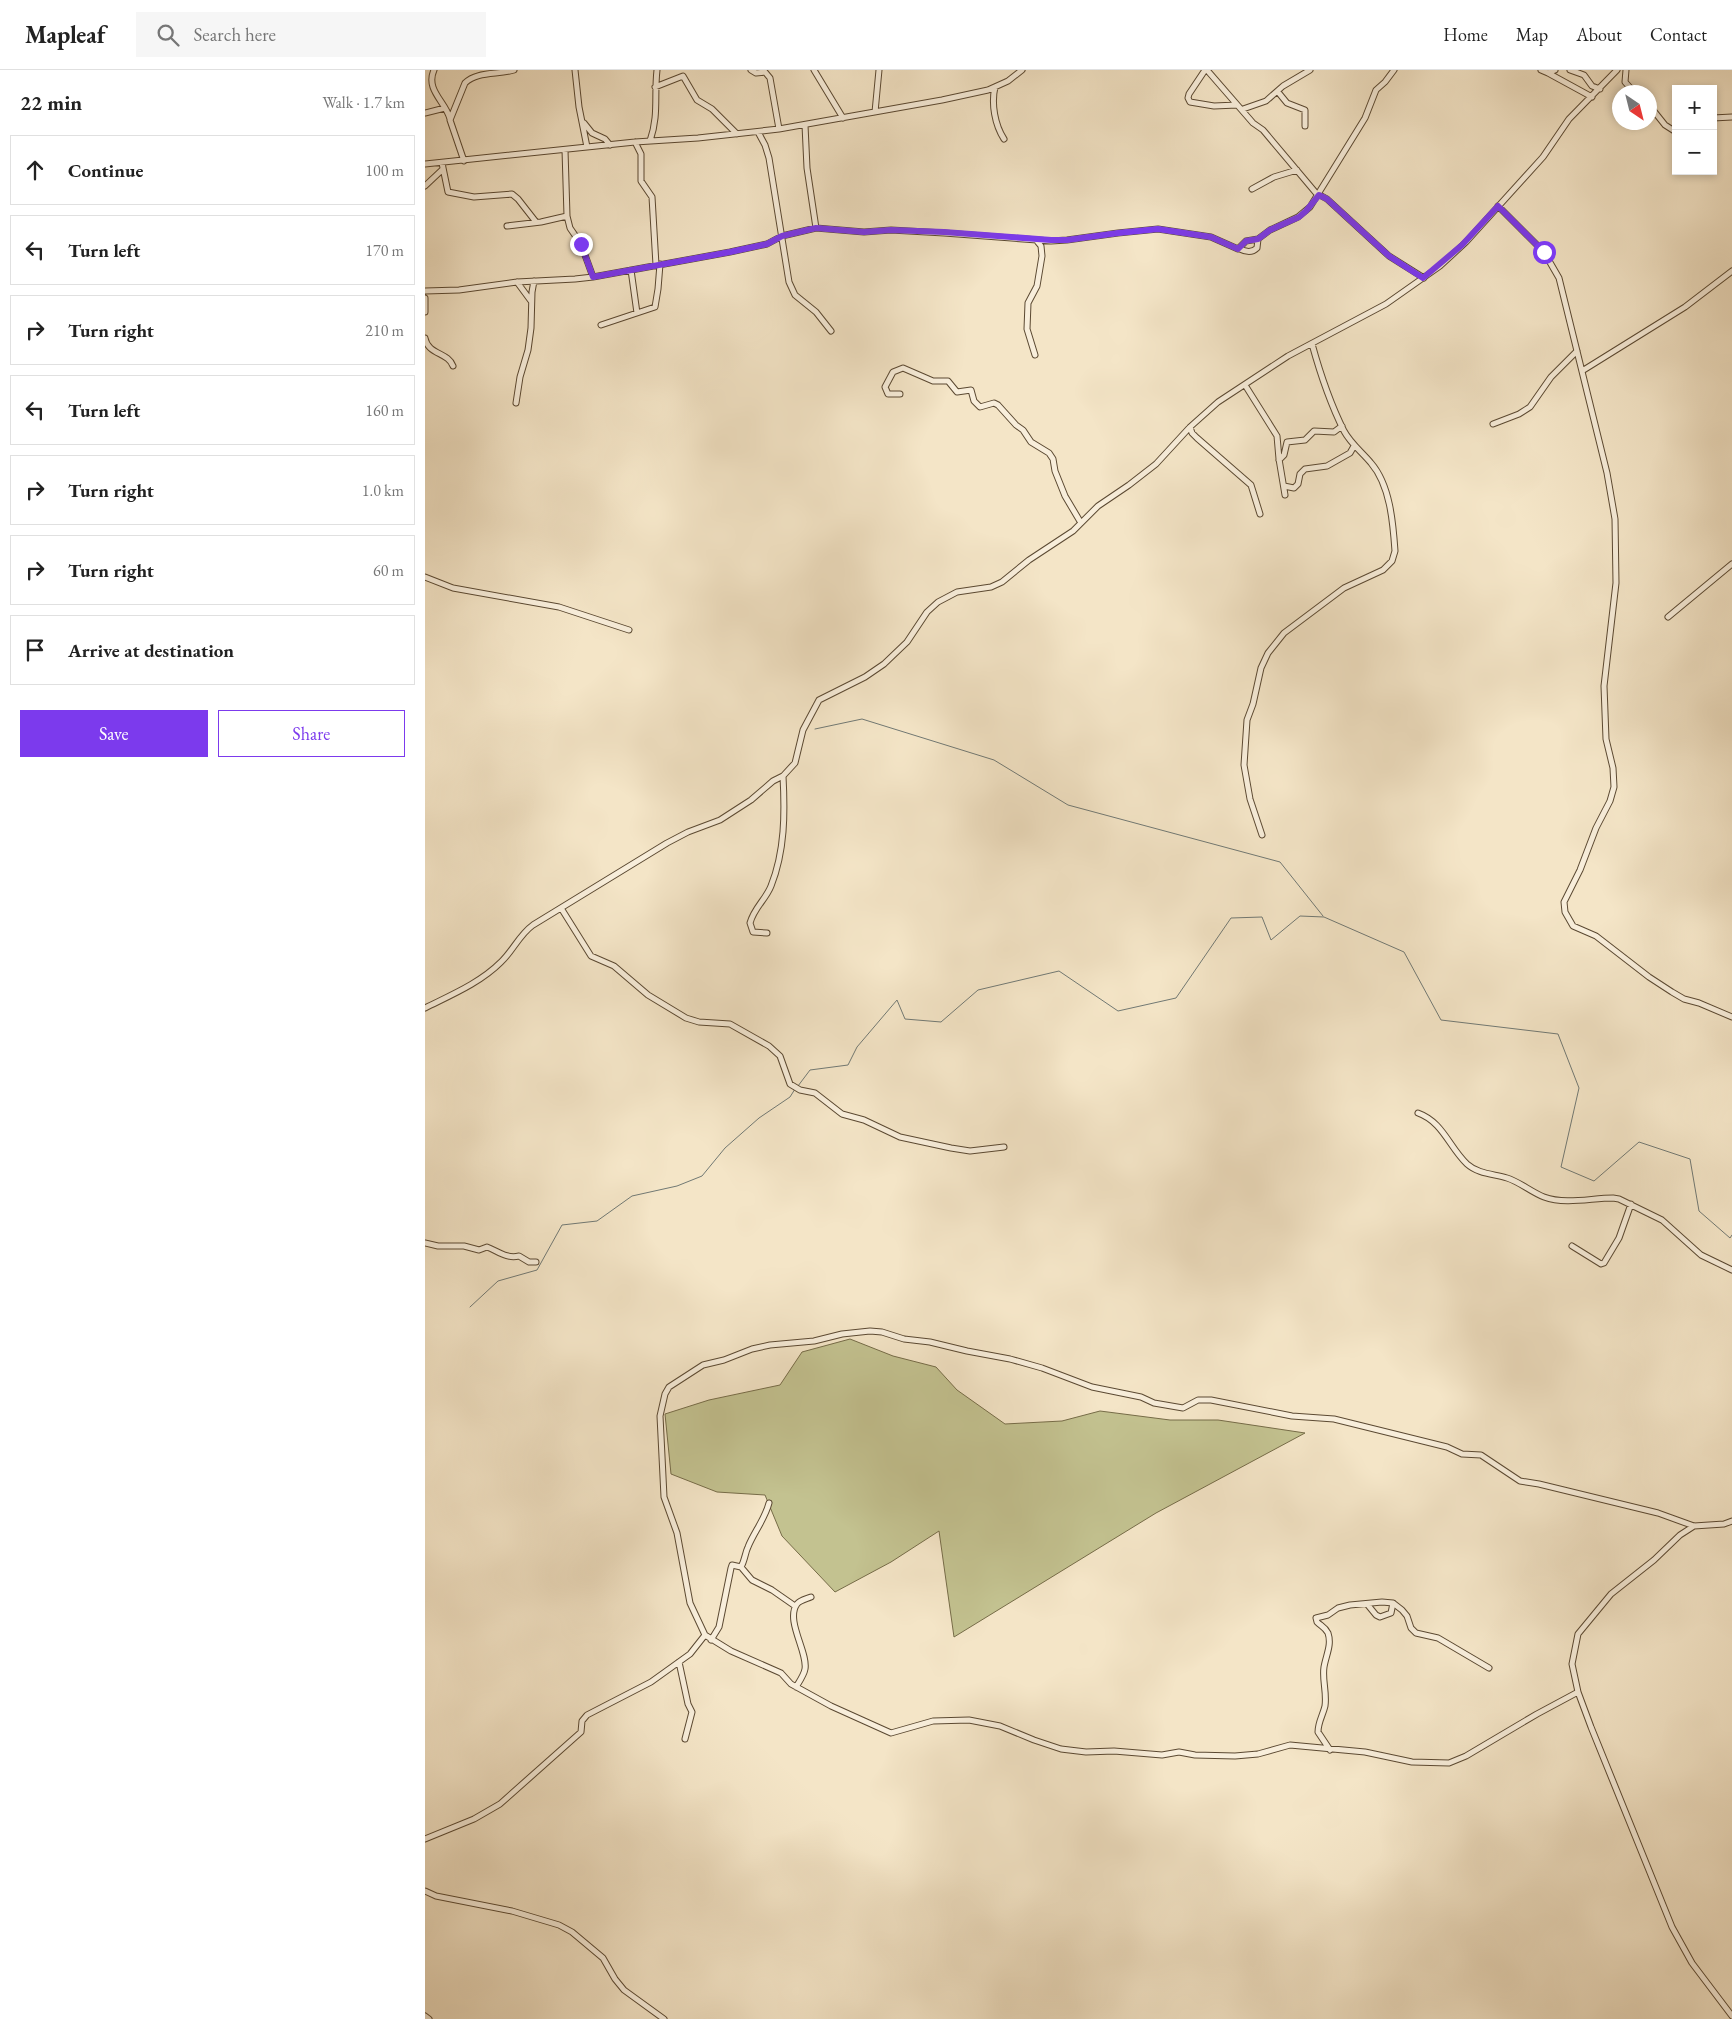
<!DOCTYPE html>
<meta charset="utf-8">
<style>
body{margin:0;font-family:"EB Garamond",serif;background:#f6f6f6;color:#222}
.controls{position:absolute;right:15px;top:15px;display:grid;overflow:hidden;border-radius:0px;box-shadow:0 2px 8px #0003}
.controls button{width:45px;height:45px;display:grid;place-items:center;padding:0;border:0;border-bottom:1px solid #e0e0e0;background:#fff;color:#222;font:25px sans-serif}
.compass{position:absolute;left:1187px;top:15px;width:45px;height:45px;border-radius:50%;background:#fff;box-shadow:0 2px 8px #0003;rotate:145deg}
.stop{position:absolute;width:15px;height:15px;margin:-11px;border:4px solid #7c3aed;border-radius:50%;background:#fff}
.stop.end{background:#7c3aed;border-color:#fff;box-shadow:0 1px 5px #0008}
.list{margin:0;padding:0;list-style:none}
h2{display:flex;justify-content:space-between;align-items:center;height:65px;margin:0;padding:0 20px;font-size:21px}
h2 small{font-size:16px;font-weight:400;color:#767676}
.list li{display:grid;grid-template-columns:32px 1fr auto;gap:15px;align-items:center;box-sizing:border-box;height:70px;margin:0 10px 10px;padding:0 10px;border:1px solid #e0e0e0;border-radius:0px}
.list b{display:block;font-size:19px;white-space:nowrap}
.list em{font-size:16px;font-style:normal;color:#767676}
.actions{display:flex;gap:10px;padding:15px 20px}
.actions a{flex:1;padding:11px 0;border:1px solid #7c3aed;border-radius:0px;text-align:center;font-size:18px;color:#7c3aed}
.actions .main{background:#7c3aed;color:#fff}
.icon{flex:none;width:28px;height:28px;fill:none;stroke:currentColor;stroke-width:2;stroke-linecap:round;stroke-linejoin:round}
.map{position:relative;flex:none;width:1307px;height:1949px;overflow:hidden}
header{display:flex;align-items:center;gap:30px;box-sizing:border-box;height:70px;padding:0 25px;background:#fff;border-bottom:1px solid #e0e0e0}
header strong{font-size:24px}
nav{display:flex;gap:28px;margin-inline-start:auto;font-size:18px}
.search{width:350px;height:45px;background:#f6f6f6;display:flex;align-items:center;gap:12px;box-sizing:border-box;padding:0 18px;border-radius:0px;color:#767676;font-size:19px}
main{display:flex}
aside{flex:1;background:#fff}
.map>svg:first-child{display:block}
</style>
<header>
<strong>Mapleaf</strong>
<div class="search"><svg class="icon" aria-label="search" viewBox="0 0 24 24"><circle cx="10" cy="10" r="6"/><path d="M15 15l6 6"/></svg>Search here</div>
<nav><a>Home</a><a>Map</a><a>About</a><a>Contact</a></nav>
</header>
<main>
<aside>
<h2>22 min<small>Walk · 1.7 km</small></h2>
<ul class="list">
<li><svg class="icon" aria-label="ahead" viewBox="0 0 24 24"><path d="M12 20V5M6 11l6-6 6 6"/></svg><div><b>Continue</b></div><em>100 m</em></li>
<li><svg class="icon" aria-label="left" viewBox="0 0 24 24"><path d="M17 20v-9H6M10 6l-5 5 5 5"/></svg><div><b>Turn left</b></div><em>170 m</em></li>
<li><svg class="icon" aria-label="right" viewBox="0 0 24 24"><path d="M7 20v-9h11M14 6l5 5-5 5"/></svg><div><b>Turn right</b></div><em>210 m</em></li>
<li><svg class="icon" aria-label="left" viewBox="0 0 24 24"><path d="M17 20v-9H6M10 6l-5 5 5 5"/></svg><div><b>Turn left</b></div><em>160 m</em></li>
<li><svg class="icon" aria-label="right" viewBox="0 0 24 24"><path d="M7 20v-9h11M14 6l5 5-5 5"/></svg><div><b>Turn right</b></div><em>1.0 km</em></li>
<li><svg class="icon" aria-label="right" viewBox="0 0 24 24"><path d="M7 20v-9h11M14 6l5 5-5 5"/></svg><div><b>Turn right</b></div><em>60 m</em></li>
<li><svg class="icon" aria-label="arrive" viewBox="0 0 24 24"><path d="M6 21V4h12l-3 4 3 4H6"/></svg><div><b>Arrive at destination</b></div></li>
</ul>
<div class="actions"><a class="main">Save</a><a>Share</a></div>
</aside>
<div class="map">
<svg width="1307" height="1949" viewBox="0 0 1307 1949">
<rect width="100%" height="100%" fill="#f4e5c7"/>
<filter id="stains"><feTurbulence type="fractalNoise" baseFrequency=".004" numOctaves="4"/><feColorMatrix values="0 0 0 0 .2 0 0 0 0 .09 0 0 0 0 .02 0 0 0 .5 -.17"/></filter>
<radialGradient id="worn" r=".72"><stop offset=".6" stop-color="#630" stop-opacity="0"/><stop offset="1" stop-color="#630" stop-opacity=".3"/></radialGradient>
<!-- green -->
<path fill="#c3c290" stroke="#766c48" d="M425 1269 468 1286 511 1297 532 1320 580 1354 637 1351 675 1341 745 1350H793L880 1363 731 1443 529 1567 514 1461 466 1492 410 1522 357 1466 340 1425 292 1422 246 1404 240 1344 284 1330 355 1315 377 1282Z"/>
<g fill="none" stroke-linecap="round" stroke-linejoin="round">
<!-- stream -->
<path stroke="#717974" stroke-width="1" d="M390 659 437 649 569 690 643 735 855 792 898 846
M373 1016 385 1000 423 995 432 977 472 930 480 949 516 952 553 920 634 901 693 941 751 928 806 848 837 847 846 870 875 846 899 847 979 882 1016 950 1133 964 1154 1018 1136 1097 1169 1111 1214 1072 1265 1089 1274 1141 1305 1168 1307 1165
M45 1237 73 1211 112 1200 137 1155 172 1151 207 1126 252 1116 277 1106 300 1078 334 1048 365 1027 370 1019"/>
<defs>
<path id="street" d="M9 0C0 20 21 32 25 49
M150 0 154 37 162 77
M326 0 331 3 340 2 345 8 354 59
M389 0 418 48
M780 0 764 24 763 28 765 32 789 36 812 35
M782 0 828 53 838 60 891 123 902 129 964 186 999 208
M1116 0 1123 3 1130 0
M1145 0 1159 5 1167 16 1175 19
M1201 0 1200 12 1209 22
M1123 3 1167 27
M230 17 258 6 272 30 287 39 312 64
M570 17C566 34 570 55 579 69
M853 22 862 33 880 40V56
M1224 35 1240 55 1251 62
M818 39 841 31 858 16 885 0
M450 42 454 0
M0 43 20 38
M1288 48 1307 47
M159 53 167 63 180 69 185 75
M380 55 382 98 391 158
M333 62 340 75 344 88 364 212 370 225 391 242 406 261
M225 71C234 45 229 26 232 0
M210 72 216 84V111L227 127 231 195
M140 80 142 146 145 158 156 174 168 207
M39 91 25 50 40 13C52 1 73 5 89 0
M17 93 23 122 49 127 87 124 93 129 111 152
M0 94 210 72 273 68 354 59 517 30 563 20 583 11 597 0
M0 116 18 99
M827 119 849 107 872 100
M1073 136 1119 182 1134 208 1182 403 1190 449 1191 513 1179 616 1181 669 1188 698 1189 717 1185 731 1171 758 1155 800 1139 832 1140 842 1148 856 1171 866 1224 907 1247 922 1259 929 1274 933 1307 947
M82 156 116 152 142 146
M815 179C821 182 827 183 832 178L833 169
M206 200 212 243
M92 212 106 231
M0 221 34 220 92 212 150 209 168 207 305 182 342 174 357 166 391 158 439 162 466 160 519 163 626 171 642 170 693 163 733 159 786 167 813 179 821 171 833 169 845 160 873 147 885 137 940 48 951 20 960 12 969 0
M0 228V242
M176 255 230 237 233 219 235 194
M0 268C3 285 23 282 28 296
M610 285 602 259 603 233 612 216 617 186 616 176 611 170
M1157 301 1260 237 1307 201
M820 315 852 366 854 389 860 425
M475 324H463L460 317 468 302 478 298 508 311H523L532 322 546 320 549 331 555 337 569 333 573 335 591 355 598 360 606 372 624 383 628 389 630 401 640 426 656 453
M91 333 95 307 103 280 106 258 107 222 109 211
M1068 354 1094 344 1105 337 1126 307 1152 281
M765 357 767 363 772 368 826 415 835 444
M854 390 859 385 862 372 880 370 889 361 909 362 917 356
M859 416 869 418 873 414 875 404 880 399 902 396 925 383 929 376
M0 507 28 518 134 537 204 560
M1243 547 1307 494
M837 765 825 729 819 695 822 650 828 634 836 598 843 583 859 563 919 518 958 500 967 491 970 481C968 452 965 415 946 393 937 382 926 374 919 361 905 333 895 303 887 274
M136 838 166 886 189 896 223 925 261 948 274 952 305 954 344 976 355 986 365 1014 375 1020 390 1023 417 1044 439 1050 475 1067 526 1078 545 1081 579 1077
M342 863 328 862 325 853C329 838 341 829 346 816 360 781 360 743 358 706
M0 938C26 925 55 913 76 892 88 881 94 865 108 855L242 773 263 762 295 750 326 730 348 711 358 706 370 693 378 660 394 630 440 607 459 594 482 572 502 542 513 532 532 522 566 517 577 512 604 490 648 461 673 436 704 415 731 394 765 357 793 332 863 286 961 234 1015 196 1041 172 1118 87 1144 49 1192 0
M993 1043C1018 1052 1024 1077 1042 1094 1053 1104 1069 1104 1082 1108 1095 1112 1106 1122 1119 1127 1141 1135 1166 1128 1188 1128L1194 1129 1237 1150 1276 1185 1307 1200
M0 1173 13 1176H39L54 1180 62 1177C73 1181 81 1189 94 1186L104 1192H111
M1147 1176 1176 1194 1179 1193 1194 1168 1206 1134
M1269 1456 1255 1465 1229 1490 1186 1524 1153 1564 1147 1594 1153 1622 1166 1657 1247 1857 1267 1893 1307 1946
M316 1497 327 1510 347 1520 370 1536
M942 1534 951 1545 955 1547 966 1543 968 1533
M280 1565 265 1533 252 1463 239 1427 235 1346 240 1324 244 1317 278 1295 299 1290 327 1279 345 1275 389 1271 417 1264 445 1261 457 1262 479 1269 505 1272 542 1281 585 1289 617 1298 667 1317 716 1327 729 1333 758 1338 773 1330H786L867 1346 909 1349 1022 1377 1037 1384 1056 1385 1095 1411 1114 1414 1233 1443 1269 1456 1299 1454 1307 1451
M286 1570 294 1557 306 1498 307 1495 316 1497C320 1490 320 1483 323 1477 329 1462 340 1449 344 1433
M254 1592 263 1634 267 1642 260 1669
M371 1617C374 1612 379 1605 380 1599 383 1582 360 1550 372 1534 375 1530 381 1529 386 1527
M905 1680 893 1662C893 1652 898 1645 900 1636 902 1622 897 1610 899 1597 901 1585 907 1575 903 1563 900 1557 896 1556 892 1552L891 1548 903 1545 913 1538 925 1535 957 1532 968 1533 977 1540 982 1546 986 1558 991 1563 1013 1568 1064 1598
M0 1769 49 1749 75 1734 156 1662 157 1651 162 1645 226 1612 265 1584 280 1565 306 1581 356 1603 366 1614 406 1636 466 1663 508 1651 544 1650 575 1656 609 1670 636 1679 661 1682 689 1681 737 1685 754 1682 770 1685 810 1686 833 1684 865 1675 940 1682 987 1692 1024 1693 1041 1686 1112 1644 1153 1622
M0 1821 11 1826 87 1841 134 1855 147 1862 178 1888 190 1909 199 1920 239 1949
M0 1946 4 1949"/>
</defs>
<!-- street casing -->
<use href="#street" stroke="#5b4932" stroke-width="7"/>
<!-- street -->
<use href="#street" stroke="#f8eedb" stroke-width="5"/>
</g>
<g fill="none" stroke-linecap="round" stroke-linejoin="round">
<!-- route -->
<path stroke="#7c3aed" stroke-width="6" d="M156 174 168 207 305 182 342 174 357 166 391 158 439 162 466 160 519 162 626 170H642L693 163 733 159 786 167 813 179 821 171 833 169 845 160 874 147 881 141 894 125 902 129 964 186 998 208 1037 175 1073 136 1119 182"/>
</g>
<rect width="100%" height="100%" filter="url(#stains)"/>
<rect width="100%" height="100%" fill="url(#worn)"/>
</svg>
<div class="controls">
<button>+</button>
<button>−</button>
</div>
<svg class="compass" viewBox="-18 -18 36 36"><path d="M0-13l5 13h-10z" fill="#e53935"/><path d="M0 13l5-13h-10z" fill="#767676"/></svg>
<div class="stop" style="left:1119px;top:182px"></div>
<div class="stop end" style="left:156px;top:174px"></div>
</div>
</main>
